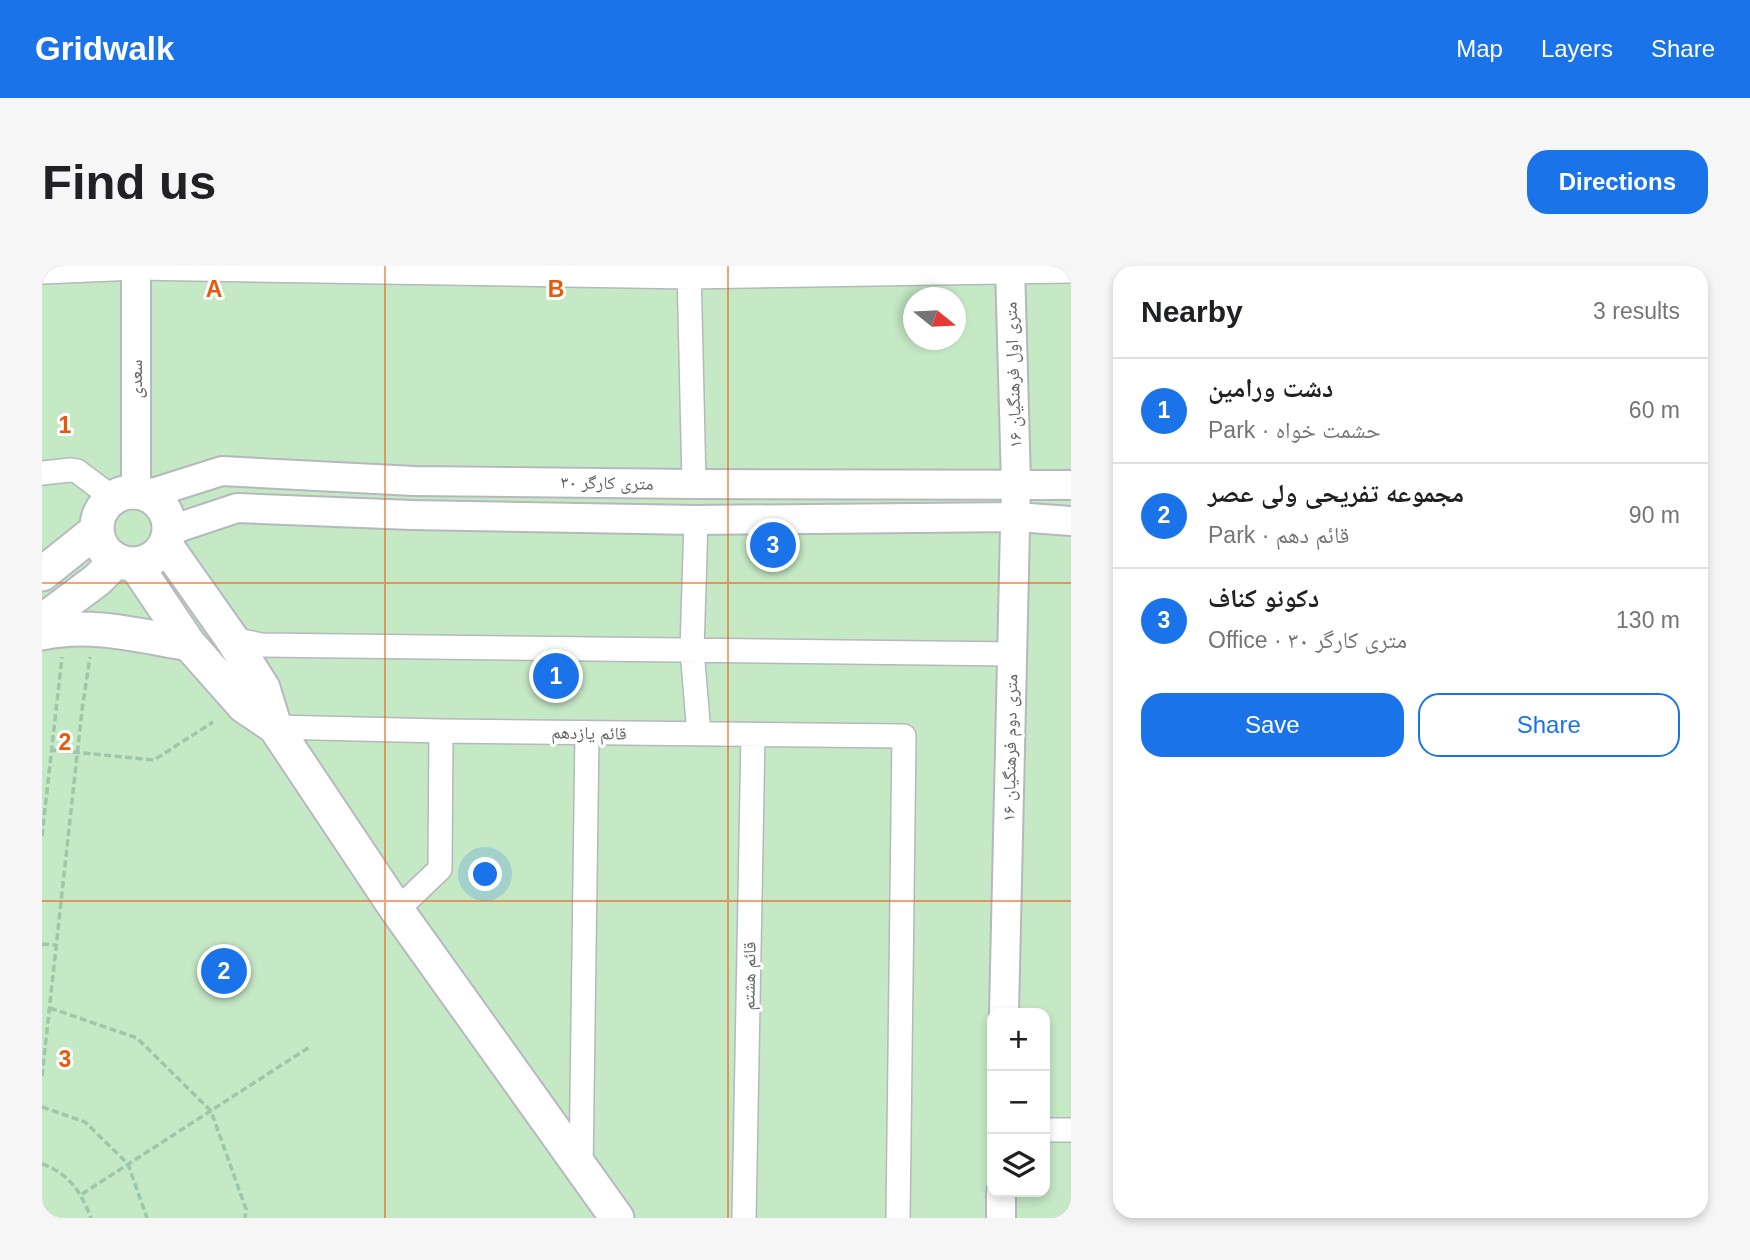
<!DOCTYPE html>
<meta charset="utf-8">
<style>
body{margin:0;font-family:Arial,"Noto Naskh Arabic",sans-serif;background:#f6f6f6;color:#202124}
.controls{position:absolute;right:21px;bottom:21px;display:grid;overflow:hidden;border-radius:14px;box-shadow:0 4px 10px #0003}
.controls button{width:63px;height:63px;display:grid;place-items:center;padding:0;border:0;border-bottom:2px solid #e0e0e0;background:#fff;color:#202124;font:35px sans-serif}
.compass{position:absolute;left:861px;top:21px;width:63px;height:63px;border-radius:50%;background:#fff;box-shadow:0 4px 10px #0003;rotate:108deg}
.you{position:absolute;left:444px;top:609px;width:24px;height:24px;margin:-18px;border:5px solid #fff;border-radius:50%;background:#1a73e8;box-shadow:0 0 0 10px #1a73e833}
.badge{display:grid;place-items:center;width:46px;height:46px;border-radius:50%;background:#1a73e8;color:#fff;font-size:23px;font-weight:700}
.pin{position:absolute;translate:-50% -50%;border:4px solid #fff;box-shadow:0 2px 7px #0006}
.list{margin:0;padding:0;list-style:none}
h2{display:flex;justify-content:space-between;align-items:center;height:91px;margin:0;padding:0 28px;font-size:30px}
h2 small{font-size:23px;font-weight:400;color:#757577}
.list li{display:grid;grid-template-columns:46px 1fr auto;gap:21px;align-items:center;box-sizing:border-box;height:105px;padding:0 28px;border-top:2px solid #e0e0e0}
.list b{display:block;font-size:26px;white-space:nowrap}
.list p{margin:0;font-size:23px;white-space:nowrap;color:#757577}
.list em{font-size:23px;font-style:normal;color:#757577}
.actions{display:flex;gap:14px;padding:21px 28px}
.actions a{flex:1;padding:16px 0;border:2px solid #1a73e8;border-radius:21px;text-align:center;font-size:24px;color:#1a73e8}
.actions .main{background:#1a73e8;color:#fff}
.icon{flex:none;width:38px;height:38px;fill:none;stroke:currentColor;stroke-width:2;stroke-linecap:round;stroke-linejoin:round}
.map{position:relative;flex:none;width:1029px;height:952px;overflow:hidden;border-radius:21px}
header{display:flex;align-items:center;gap:42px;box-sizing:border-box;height:98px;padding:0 35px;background:#1a73e8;color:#fff}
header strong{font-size:33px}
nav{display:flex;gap:38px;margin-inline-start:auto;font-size:24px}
.intro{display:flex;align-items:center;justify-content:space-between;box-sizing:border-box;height:168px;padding:0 42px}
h1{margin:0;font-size:49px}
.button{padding:18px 32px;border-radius:21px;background:#1a73e8;color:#fff;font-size:24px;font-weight:700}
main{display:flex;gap:42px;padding:0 42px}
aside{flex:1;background:#fff;border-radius:21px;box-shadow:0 4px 10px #0003}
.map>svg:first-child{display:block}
</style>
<header>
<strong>Gridwalk</strong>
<nav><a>Map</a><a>Layers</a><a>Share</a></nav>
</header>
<div class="intro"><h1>Find us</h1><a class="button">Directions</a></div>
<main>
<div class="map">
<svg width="1029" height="952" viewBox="0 0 1029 952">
<rect width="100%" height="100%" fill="#f1efe8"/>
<!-- green -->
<path fill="#c5e8c5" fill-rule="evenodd" d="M0 0H1029V952H0ZM872 32H914V74H872ZM950 747H1003V926H950Z"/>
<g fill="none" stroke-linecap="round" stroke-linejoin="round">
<defs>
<path id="minor" d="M647 0 652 218
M0 6 94 2 648 11 1029 5
M0 207 28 204 35 205 71 232
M654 254 650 384 657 468
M190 373 220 379 970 388
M233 461 399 465 862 470 856 952
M355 644 398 603 399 465
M1003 864H1029
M539 905 545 467
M702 952 711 469"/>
<path id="tertiary" d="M94 226V0
M104 229 180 205 372 215 652 218 1029 219
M126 265 195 242 370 249 654 254 974 251 1029 255
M962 747 974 217 968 0
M959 952V926"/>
<path id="secondary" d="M55 262a36 36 0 1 1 72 0a36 36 0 1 1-72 0Z
M123 278 190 373 221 422 233 461 355 644 575 952
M93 298 147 378 202 440 233 461
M0 308 55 264
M0 355 55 314 75 294
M0 367C49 356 98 370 147 378"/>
</defs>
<!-- minor casing -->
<use href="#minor" stroke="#b5b8bc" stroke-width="26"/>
<!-- tertiary casing -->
<use href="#tertiary" stroke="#b5b8bc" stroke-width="32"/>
<!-- secondary casing -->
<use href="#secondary" stroke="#b6babf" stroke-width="37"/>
<!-- path -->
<path stroke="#9cc7a9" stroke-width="3.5" stroke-dasharray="7 3.5" stroke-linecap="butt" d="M10 484 112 494 171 456
M0 570 20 391
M0 678 14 679
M8 742 95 772 169 845 204 943 203 952
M0 810 40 444 48 391
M0 841 43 856 86 898 105 952
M0 898C27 907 39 926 49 952
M40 928 269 780"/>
<!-- minor -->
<use href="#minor" stroke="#fff" stroke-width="23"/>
<!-- tertiary -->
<use href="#tertiary" stroke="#fff" stroke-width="28"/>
<!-- secondary -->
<use href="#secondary" stroke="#fff" stroke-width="33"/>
</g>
<!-- grid -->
<path fill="none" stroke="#e8590c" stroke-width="2" stroke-opacity="0.55" d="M343 0V952M686 0V952M0 317H1029M0 635H1029"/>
<g text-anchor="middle" stroke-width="6" stroke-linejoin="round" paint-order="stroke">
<!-- street labels -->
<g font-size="18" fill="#5f6368" stroke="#fff">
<text transform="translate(971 109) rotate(-92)" y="6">۱۶ متری اول فرهنگیان</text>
<text transform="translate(94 113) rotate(-90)" y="6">سعدی</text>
<text transform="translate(565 217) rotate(1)" y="6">۳۰ متری کارگر</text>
<text transform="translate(547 467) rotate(1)" y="6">قائم یازدهم</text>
<text transform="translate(968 482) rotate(-89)" y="6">۱۶ متری دوم فرهنگیان</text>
<text transform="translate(707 710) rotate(-89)" y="6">قائم هشتم</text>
</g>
</g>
<g font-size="23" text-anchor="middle" font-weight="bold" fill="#e8590c" stroke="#fff" stroke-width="6" stroke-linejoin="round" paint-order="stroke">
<text x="172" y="31">A</text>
<text x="514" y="31">B</text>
<text x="23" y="167">1</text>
<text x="23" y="484">2</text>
<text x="23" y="801">3</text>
</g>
</svg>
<div class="controls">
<button>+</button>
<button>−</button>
<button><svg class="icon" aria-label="layers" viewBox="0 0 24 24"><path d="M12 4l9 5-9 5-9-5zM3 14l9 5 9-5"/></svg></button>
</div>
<svg class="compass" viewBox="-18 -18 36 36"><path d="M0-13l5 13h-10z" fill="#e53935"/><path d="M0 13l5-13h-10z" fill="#757577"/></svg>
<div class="you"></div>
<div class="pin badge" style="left:514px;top:410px">1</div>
<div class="pin badge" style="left:182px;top:705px">2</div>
<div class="pin badge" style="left:731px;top:279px">3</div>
</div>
<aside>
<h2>Nearby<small>3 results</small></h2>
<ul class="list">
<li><span class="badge">1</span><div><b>دشت ورامین</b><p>Park · حشمت خواه</p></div><em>60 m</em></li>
<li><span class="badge">2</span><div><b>مجموعه تفریحی ولی عصر</b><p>Park · قائم دهم</p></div><em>90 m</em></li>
<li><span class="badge">3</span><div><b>دکونو کناف</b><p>Office · ۳۰ متری کارگر</p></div><em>130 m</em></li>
</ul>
<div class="actions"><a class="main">Save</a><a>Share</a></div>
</aside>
</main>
